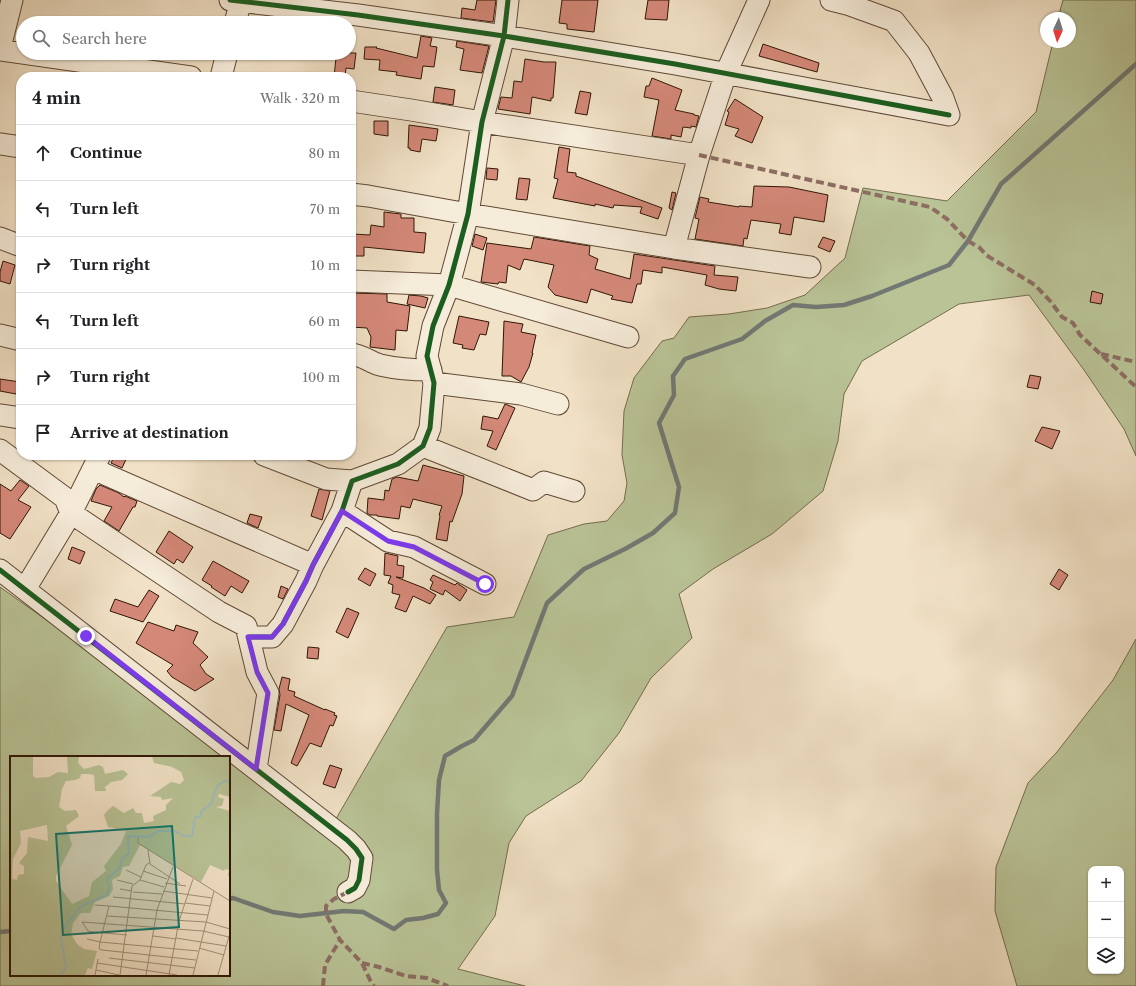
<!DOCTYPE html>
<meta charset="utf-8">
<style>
body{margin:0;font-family:"Libre Caslon Text",serif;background:#f2f2f2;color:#202124}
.controls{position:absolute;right:12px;bottom:12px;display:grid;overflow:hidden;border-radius:8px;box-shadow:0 1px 3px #0004}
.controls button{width:36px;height:36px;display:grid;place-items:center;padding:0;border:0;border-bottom:1px solid #e0e0e0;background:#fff;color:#202124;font:20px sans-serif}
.compass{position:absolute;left:1040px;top:12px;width:36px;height:36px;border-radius:50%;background:#fff;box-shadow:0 1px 3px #0004;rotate:184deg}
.stop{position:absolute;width:12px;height:12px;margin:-9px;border:3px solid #7c3aed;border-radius:50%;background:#fff}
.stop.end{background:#7c3aed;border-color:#fff;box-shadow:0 1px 4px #0008}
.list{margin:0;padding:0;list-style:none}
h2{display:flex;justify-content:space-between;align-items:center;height:52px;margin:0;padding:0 16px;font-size:17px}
h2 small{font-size:13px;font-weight:400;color:#757577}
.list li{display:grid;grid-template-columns:26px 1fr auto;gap:12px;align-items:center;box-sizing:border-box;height:56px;padding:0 16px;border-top:1px solid #e0e0e0}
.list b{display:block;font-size:15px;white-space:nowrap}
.list em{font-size:13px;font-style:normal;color:#757577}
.icon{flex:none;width:22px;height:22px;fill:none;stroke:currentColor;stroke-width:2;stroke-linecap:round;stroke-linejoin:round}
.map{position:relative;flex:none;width:1136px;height:986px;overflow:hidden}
.search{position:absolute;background:#fff;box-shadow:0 1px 3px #0004;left:16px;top:16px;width:340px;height:44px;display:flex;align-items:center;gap:10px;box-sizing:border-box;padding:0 14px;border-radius:22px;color:#757577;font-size:15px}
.panel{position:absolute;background:#fff;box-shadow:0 1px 3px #0004;left:16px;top:72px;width:340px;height:388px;border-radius:16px}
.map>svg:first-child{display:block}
</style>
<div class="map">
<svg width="1136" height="986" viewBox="0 0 1136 986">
<rect width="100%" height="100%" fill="#f1e1c6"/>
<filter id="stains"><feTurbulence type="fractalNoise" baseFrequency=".005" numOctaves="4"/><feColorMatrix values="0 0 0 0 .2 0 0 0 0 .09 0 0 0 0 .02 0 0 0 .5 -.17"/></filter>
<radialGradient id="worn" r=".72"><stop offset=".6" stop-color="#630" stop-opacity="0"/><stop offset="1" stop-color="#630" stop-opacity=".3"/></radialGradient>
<!-- green -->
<path fill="#b9c396" stroke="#746c4e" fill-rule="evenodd" d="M1063 0H1136V456L1124 429 1084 370 1029 295 959 304 862 361 844 394 838 441 823 491 772 534 713 569 679 594 692 638 651 678 619 733 581 781 526 816 509 843 495 916 458 969 525 986H0V587L333 824 447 627 514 617 548 535 584 524 607 521 624 501 627 483 622 455 624 411 634 378 662 341 674 338 689 317 729 314 767 308 805 295 845 258 863 188 947 201 1036 112 1053 42H1070V18H1058ZM11 757H229V975H11Z
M1136 639V986H1017L995 911 996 867 1028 783 1057 752 1113 680ZM1091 869H1121V971H1091Z"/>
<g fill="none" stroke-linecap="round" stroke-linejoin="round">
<!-- stream -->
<path stroke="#727974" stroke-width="4.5" d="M229 899 233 898 273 912 300 916 344 911 363 912 394 929 406 920 423 918 438 914 446 903 439 890 437 870V813L439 780 445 756 462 746 474 740 512 696 547 603 584 569 625 549 653 533 675 513 679 487 659 423 674 395 673 376 685 359 742 339 765 321 793 305 816 307 844 305 872 296 949 265 968 241 1001 184 1136 64
M0 932 11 931"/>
</g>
<!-- building -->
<path fill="#d48878" stroke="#301606" d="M477 0H496L493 22 461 18 462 8 475 10Z
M562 0H598L594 32 567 29V24L559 23Z
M648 0H669L667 20 645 19Z
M421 36 432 38 430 46 437 47 434 67 423 66 421 79 396 75 397 72 379 70 380 60 364 59 365 47H377L376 48 417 58Z
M457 41 489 46 482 73 460 70 464 49 456 47Z
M763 44 819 63 817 72 759 56Z
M337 53H356L354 69 346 68 345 77H334L336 58H337Z
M525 59 544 62H556L553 98H551V101L532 97 530 114 498 109 501 97 512 98 514 81 522 82Z
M652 78 682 90 675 110 694 114V115L699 116 696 127 691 126V128L683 127 681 137 671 135V139L652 136 659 100 644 97 646 86H649Z
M435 87 455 90 453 105 433 102Z
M580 91 591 93 587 115 575 113Z
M735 99 763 117 752 143 735 136 739 129 725 125 729 112 727 111Z
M374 121H388V136L374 134Z
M409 125 438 129 436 141 422 139 420 152 410 150V148H408Z
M559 147 570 149 567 172 576 173V176L662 208 658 219 640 213 642 207 614 205 613 208 595 204V206L553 198 558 179 554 178Z
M487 168 498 169 497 180 486 179Z
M519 178 530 179 527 200 516 199Z
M754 186 789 187 828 195 824 222 794 217 791 235 779 233 781 224 751 220 747 239 744 238 743 246 695 239 699 219 695 218 700 197 709 199 708 202 739 207V206L752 207Z
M672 192 676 193 672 210 669 208Z
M384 212 401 214V218H414V232L426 233 424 253 364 247V256H352L353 234 370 235 371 225 384 227Z
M475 234 487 238 483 250 472 246Z
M534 237 590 246 589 255 598 259 595 269 630 279 634 254 715 266 714 275 738 277 736 291 719 289 705 285 707 275 662 267V273L643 270 641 284H637L632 303 611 299 613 296 591 289 587 303 555 295 548 287 554 265 524 259 520 270 508 265 506 283 499 282 498 284 481 282 487 243 531 249Z
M823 237 835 241 830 252 818 247Z
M3 261 15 265 10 284 0 281V272Z
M1092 291 1103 294 1101 304 1090 302Z
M351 293 387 294V302L410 306 407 331 396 330 395 350 370 347 371 337 367 328 351 327Z
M409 295 421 296 428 298 425 308 407 304Z
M459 316 489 322 486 335 480 334 474 350 462 348 463 345 453 343Z
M504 321 523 324 521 332 536 335 532 353H533L529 367 521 382 511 376H502Z
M1030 375 1041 377 1038 389 1027 387Z
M0 379 20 382 16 394 0 391Z
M505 404 515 408 496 450 487 446 493 431 481 429 483 416 498 419Z
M1042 427 1060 431 1052 449 1035 441Z
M115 455H128L122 468 111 463Z
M423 465 464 476 462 494 452 522 450 521 447 541 436 539 440 516 439 515 442 506 413 499 410 508 401 506 399 519 377 516V515H370L367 513 368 498 384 500 385 490 389 491 392 479 397 477 418 481Z
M20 480 29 486 18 500 31 507 10 539 0 533V484L11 491Z
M100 485 119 493 124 497 125 496 137 501 135 507H133L119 531 104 521 112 507 91 501 96 489Z
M319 489 330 491 322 520 311 516Z
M250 514 262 517 258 528 247 523Z
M169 531 193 547 183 563 177 559 174 564 156 552Z
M72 547 85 552 80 564 68 559Z
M385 553 398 556 397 565 404 566 403 578 396 577 424 588 436 595 430 604 413 596 406 612 395 608 400 595 392 593 393 585 388 583 391 576 384 575Z
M213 561 249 581 242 593 231 586 225 596 211 587 212 586 202 580Z
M365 568 376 574 370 586 358 579Z
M1059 569 1068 575 1059 590 1050 584Z
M433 575 455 585 457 583 467 590 460 601 445 590 443 595 430 589 433 582 430 580Z
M281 586 288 589 283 599 278 597Z
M149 590 159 596 143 622 110 611 115 599 138 607Z
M347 608 359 613 348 638 336 632Z
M148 622 174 631 176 625 198 632 193 643 208 657 200 665 206 674 214 679 195 691 172 677 167 671 173 665 136 643Z
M308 647 319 648 318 659 307 658Z
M282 677 290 679 288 690 295 692 294 696 325 710V709L335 713 334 715 337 716 333 726 330 725 321 747 310 743 297 766 291 763 309 715 286 704 281 731 274 730 280 695 279 689Z
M330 765 342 769 335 788 323 784Z"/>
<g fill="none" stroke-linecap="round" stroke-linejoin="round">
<defs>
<path id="minor" d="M230 0 358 15 504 36 675 64 949 115
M831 0 847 4 894 21 919 53 943 98 949 115
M235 23 241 0
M0 48 12 0
M0 50 191 77
M221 77 227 53
M351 101 411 110 482 122 699 155
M0 144 21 147
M351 194 368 196 468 214 674 248 699 155 726 73 759 0
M0 238 21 246
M674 248 810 267
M351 281 449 285 628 337
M0 335 21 340
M351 354C362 355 370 362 380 365 397 369 414 370 431 370
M434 383 521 394 558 404
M0 415 21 418
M423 446 533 490 544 482 574 491
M0 450 65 498 71 513 219 612 246 626 257 672 268 693 256 769
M264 455 326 479 352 481
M93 469 313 565
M342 511 388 541 414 547 485 584
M0 570 347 840 356 849 362 858 359 880 355 888 348 892
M25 589 71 513 100 455
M249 637H272L283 624 306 581 313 565 342 511 352 481 398 464 423 446 430 428 434 383 427 356 433 326 449 285 468 214 482 122 504 36 508 0"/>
</defs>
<!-- minor casing -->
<use href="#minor" stroke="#604936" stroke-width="23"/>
<!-- minor -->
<use href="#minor" stroke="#f6ecda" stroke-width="21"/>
<!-- quiet -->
<path stroke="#8d6e63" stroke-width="4" stroke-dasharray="8 4" stroke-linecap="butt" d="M699 155 930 207 947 219 968 241 980 248 986 255 1035 285 1051 302 1062 317 1073 323 1080 335 1136 387
M1101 354 1136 362
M348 892 334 899 326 906V914L340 940 362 963 371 982 374 986
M362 963 379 967 406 976 427 978 448 986
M323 986 325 965 340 940"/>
<defs>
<path id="cycleway" d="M230 0 358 15 504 36 675 64 949 115
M0 570 347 840 356 849 362 858 359 880 355 888 348 892
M249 637H272L283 624 306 581 313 565 342 511 352 481 398 464 423 446 430 428 434 383 427 356 433 326 449 285 468 214 482 122 504 36 508 0"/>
</defs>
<!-- cycleway casing -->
<use href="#cycleway" stroke="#f6ecda" stroke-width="8"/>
<!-- cycleway -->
<use href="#cycleway" stroke="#1b5e20" stroke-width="5"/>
</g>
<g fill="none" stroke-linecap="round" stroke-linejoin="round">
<!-- route -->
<path stroke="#7c3aed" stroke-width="5" d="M86 636 256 769 268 693 257 672 248 637H272L283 624 306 581 313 565 342 511 388 541 414 547 485 584"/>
</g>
<!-- overview -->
<g transform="translate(10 756)">
<rect width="220" height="220" fill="#f1e1c6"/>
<path d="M0 1H23V20L26 22 39 21 48 16 58 17 57 1H69L68 7 74 13 89 9 93 11 95 18 113 14 118 18 112 24 101 26 95 31 96 35H85L84 19 79 18H71L70 22 65 24 56 25 52 33 49 51 55 55 66 54 69 60 56 70 62 89 46 120V125L62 148 79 140 82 126 96 115 94 110 111 88 116 75 98 71 94 59 97 55 103 50 114 57 123 52 126 57H132L134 67 144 65 143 60 156 54V49L163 42 152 44 151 41 140 40 161 26 170 28 174 24 171 16 162 11 144 7 142 1H220V41L209 38 208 41 214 43 212 50 206 51 220 55V121L218 120 219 114 215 113 214 115 200 109 191 126 130 89 119 110 113 111 110 120 102 124 103 133 99 140 85 146 80 157H71L63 167 61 178 67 188 74 193 87 195 82 213 78 212 75 219H0ZM37 69 38 85 18 81 17 97 9 107 14 110V118L8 119 7 124 2 123 3 103 11 87 10 75Z" fill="#b9c396" fill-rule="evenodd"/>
<path fill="none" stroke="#9ebbbe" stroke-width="2" d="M51 219 56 212 51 182 53 173 71 150 97 139 99 132 97 123 109 113 112 103 119 97 118 80 139 81 148 75H165L174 80H182L185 62 191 60V56L201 48 207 30 214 25 220 26"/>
<path fill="none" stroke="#a49079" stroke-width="1" d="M128 82V87L220 145M138 94 140 108 170 128M116 114 131 121M133 115 157 123M107 124 123 128M130 124 154 131M155 127 176 130M110 133 122 135M153 135 202 142M123 136 152 138M103 141 175 148M175 147 200 150M85 149 99 150M97 160 196 166 220 173M72 166 193 175 219 181M72 166 78 175 83 176 117 179M143 180 166 183M166 182 216 190M77 183 90 186 89 193 92 194 186 204M189 192 214 199M188 195 90 186 99 150 198 159M99 202 185 212M87 207 167 219M86 214 109 219M85 219 88 203M110 219 122 130 130 124 136 109 139 107M136 219 147 154 163 111M159 219 169 165 183 123M183 219 204 135M208 219 220 177"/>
<path fill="#0f766e" fill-opacity="0.15" stroke="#0f766e" stroke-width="2" d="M162 70 169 171 53 179 46 78Z"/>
<rect width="220" height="220" fill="none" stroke="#301606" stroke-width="2"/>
</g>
<rect width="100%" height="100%" filter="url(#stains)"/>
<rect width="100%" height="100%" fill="url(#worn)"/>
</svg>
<div class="controls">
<button>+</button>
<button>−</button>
<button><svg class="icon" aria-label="layers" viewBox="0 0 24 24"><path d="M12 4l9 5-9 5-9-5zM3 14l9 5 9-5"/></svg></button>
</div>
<svg class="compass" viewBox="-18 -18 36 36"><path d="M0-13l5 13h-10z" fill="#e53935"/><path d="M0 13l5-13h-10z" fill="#757577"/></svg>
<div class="stop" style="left:485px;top:584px"></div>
<div class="stop end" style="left:86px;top:636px"></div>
<div class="search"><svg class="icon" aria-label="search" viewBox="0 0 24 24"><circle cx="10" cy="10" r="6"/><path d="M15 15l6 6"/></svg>Search here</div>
<section class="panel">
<h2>4 min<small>Walk · 320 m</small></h2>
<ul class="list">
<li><svg class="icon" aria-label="ahead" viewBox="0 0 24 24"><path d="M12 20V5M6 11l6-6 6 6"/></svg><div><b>Continue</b></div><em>80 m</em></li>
<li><svg class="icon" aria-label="left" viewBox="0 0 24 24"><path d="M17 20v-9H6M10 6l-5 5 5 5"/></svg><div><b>Turn left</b></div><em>70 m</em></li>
<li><svg class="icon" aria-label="right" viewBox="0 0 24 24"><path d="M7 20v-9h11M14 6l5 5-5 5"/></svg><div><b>Turn right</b></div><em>10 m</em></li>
<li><svg class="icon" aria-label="left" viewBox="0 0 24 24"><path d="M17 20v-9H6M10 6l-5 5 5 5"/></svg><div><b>Turn left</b></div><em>60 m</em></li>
<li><svg class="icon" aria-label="right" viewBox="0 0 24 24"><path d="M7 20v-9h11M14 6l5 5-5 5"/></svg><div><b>Turn right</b></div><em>100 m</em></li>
<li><svg class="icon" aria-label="arrive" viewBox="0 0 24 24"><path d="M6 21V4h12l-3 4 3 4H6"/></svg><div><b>Arrive at destination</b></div></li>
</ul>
</section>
</div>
